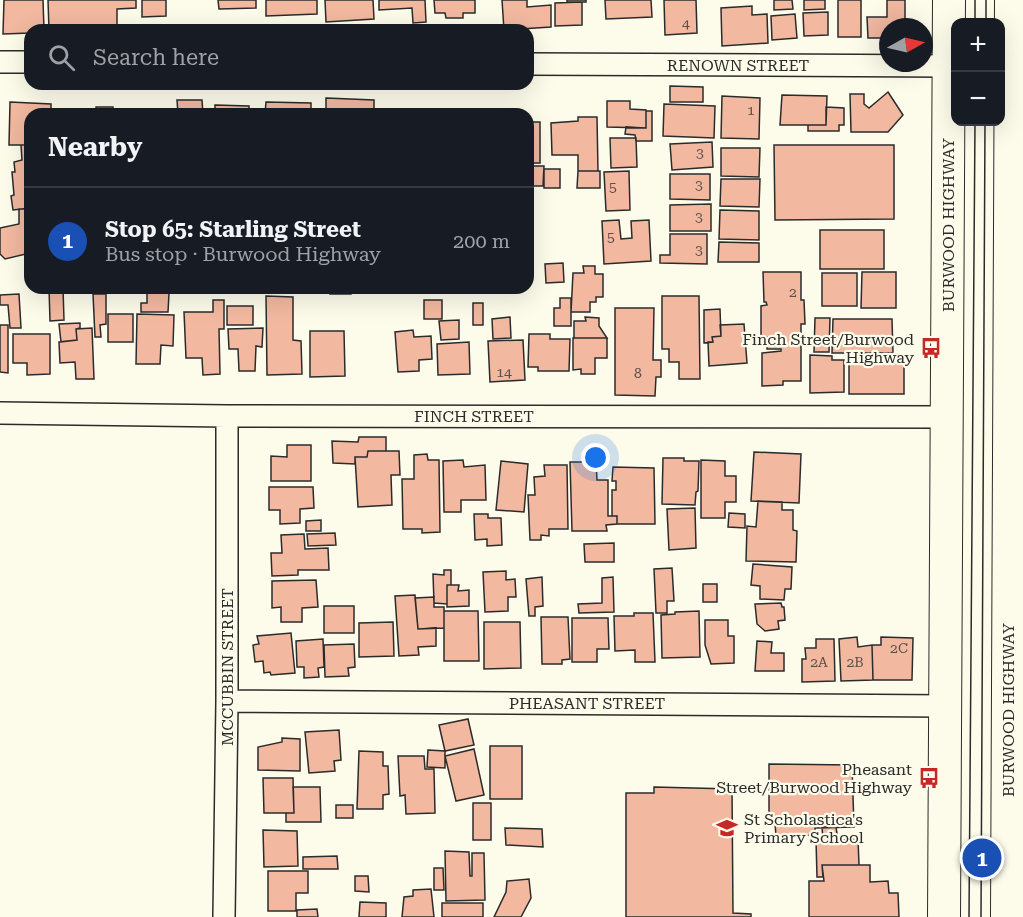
<!DOCTYPE html>
<meta charset="utf-8">
<style>
body{margin:0;font-family:"Roboto Serif",serif;background:#20242c;color:#f1f3f6}
.controls{position:absolute;right:18px;top:18px;display:grid;overflow:hidden;border-radius:12px;box-shadow:0 6px 24px #0002}
.controls button{width:54px;height:54px;display:grid;place-items:center;padding:0;border:0;border-bottom:2px solid #363941;background:#171b24;color:#f1f3f6;font:30px sans-serif}
.compass{position:absolute;left:879px;top:18px;width:54px;height:54px;border-radius:50%;background:#171b24;box-shadow:0 6px 24px #0002;rotate:82deg}
.you{position:absolute;left:596px;top:458px;width:21px;height:21px;margin:-15px;border:4px solid #fff;border-radius:50%;background:#1a73e8;box-shadow:0 0 0 9px #1a73e833}
.badge{display:grid;place-items:center;width:39px;height:39px;border-radius:50%;background:#2563eb;color:#fff;font-size:20px;font-weight:700}
.pin{position:absolute;translate:-50% -50%;border:3px solid #fff;box-shadow:0 2px 6px #0006}
.list{margin:0;padding:0;list-style:none}
h2{display:flex;justify-content:space-between;align-items:center;height:78px;margin:0;padding:0 24px;font-size:26px}
h2 small{font-size:20px;font-weight:400;color:#9ea1a6}
.list li{display:grid;grid-template-columns:39px 1fr auto;gap:18px;align-items:center;box-sizing:border-box;height:108px;padding:0 24px;border-top:2px solid #363941}
.list b{display:block;font-size:22px;white-space:nowrap}
.list p{margin:0;font-size:20px;white-space:nowrap;color:#9ea1a6}
.list em{font-size:20px;font-style:normal;color:#9ea1a6}
.icon{flex:none;width:33px;height:33px;fill:none;stroke:currentColor;stroke-width:2;stroke-linecap:round;stroke-linejoin:round}
.map{position:relative;flex:none;width:1023px;height:917px;overflow:hidden}
.search{position:absolute;background:#171b24;box-shadow:0 6px 24px #0002;left:24px;top:24px;width:510px;height:66px;display:flex;align-items:center;gap:15px;box-sizing:border-box;padding:0 21px;border-radius:18px;color:#9ea1a6;font-size:22px}
.panel{position:absolute;background:#171b24;box-shadow:0 6px 24px #0002;left:24px;top:108px;width:510px;height:186px;border-radius:18px}
.map>svg:first-child{display:block}
</style>
<div class="map">
<svg width="1023" height="917" viewBox="0 0 1023 917">
<rect width="100%" height="100%" fill="#fdfbea"/>
<!-- building -->
<path fill="#f2b8a0" stroke="#2b2b2b" stroke-width="1.5" d="M4 0H43L44 30H30V33L3 34Z
M48 0H136V8L117 9V30H49Z
M142 0H166V16L142 17Z
M218 0H256V8L219 9Z
M266 0H317V14L266 16Z
M325 0H373L374 19 326 22Z
M379 0H425L426 22 413 23 412 8 379 10Z
M434 0H475V13H463V18H446L445 13H435Z
M502 0H527V7L551 5V27L504 30Z
M567 0H586V2H567Z
M605 0H651L652 17 606 19Z
M664 0H696L697 33 665 35Z
M774 0H792L793 9 774 10Z
M804 0H825V9L804 10Z
M838 0H861V37H838Z
M887 0H905V27H888V38H868L867 17H887Z
M582 2V25L555 26V3Z
M752 6V15L767 14 768 43 722 46 721 8Z
M828 12V35L804 36 803 13Z
M795 14 797 38 772 40 771 16Z
M670 86 703 87V102H670Z
M888 92 903 115 888 132H851L850 94H864V104L869 108Z
M782 95 827 96 826 125H780Z
M722 96 760 98 759 139 721 138Z
M326 98 374 100V114H326Z
M177 100H202L203 114H178Z
M607 101H630V109L646 110V128L607 127Z
M10 102 51 104V114H30V145H9Z
M266 102 311 103V114H265Z
M664 104 715 106 714 138 663 136Z
M215 105 249 106V114H215Z
M96 107H113V114H96Z
M826 107 844 108V125H839V131H808V125H826Z
M94 111V114H56V112Z
M435 111 483 112V114H435Z
M646 111H652V141H636L635 135 625 134 626 127 646 128Z
M578 117H597L598 171H578V155H552L551 123 578 121Z
M528 122H540V163H528Z
M610 138H636L637 167 611 168Z
M712 142 713 167 672 170 670 144Z
M21 145H30V208L13 210 11 196 14 195 12 172H15L14 162 22 160Z
M774 145H894V219L775 220Z
M721 148H760L759 177 721 176Z
M528 166H544L543 186H528Z
M544 169H560V188H544Z
M578 171H600V188H577Z
M629 171 630 210 606 211 604 172Z
M670 174H710V200L670 199Z
M721 179H760L759 207 720 206Z
M711 204V231H670V205Z
M19 209H30V253L5 259 0 254V228L19 224Z
M720 210 759 211V240L719 239Z
M619 220 621 239 632 238 631 221 649 220 651 261 604 264 602 221Z
M820 230H884V269H820Z
M670 234H707V264L660 263V255H670Z
M719 242 759 243V262H718Z
M563 263 564 282 546 283 545 264Z
M583 266H595V274H603V297H596V302H590V312H571L573 273H584Z
M763 272H801V300H804L805 324H801V381H783V385L762 386V353L781 351V349H767V337H761V306L767 305 766 302H764Z
M862 272H896V308H861Z
M822 273H857V306H822Z
M49 288H63L64 320 50 321Z
M289 288H312V293H289Z
M330 288H351V294H330Z
M147 292 169 293 168 312H141V303H147Z
M19 294 21 328H10L8 305H0V295Z
M93 294H106V324L100 325 101 337H95Z
M266 296 293 297V340L301 341 302 374 267 375Z
M662 296H699L700 379H679V362H669V349H662Z
M560 298H571V326H554V308H560Z
M213 300H224V329H219L220 374 203 375 202 358H186L184 312H213Z
M424 300H442V319H424Z
M473 303H483V325H473Z
M227 306H253V325H227Z
M615 308H654L653 360H661V377H656L655 396 615 395Z
M720 309 721 336 712 337 713 342 704 343V310Z
M108 314H133V342H108Z
M137 314 174 315 173 346 161 345 160 364H136Z
M510 317 511 338 493 339 492 319Z
M585 317 599 318V326L607 338H574V321H586Z
M815 318H830L829 352H814Z
M833 319H892L893 353H832Z
M459 320V339L441 340 439 321Z
M80 323V328L76 329 77 340 61 342 59 324Z
M744 324 747 363 709 366 708 342H713L712 337 721 336 720 325Z
M0 325H8V373L0 372Z
M92 328 94 379H76L75 362 60 363 59 342 77 340 76 329Z
M263 328 262 347 256 346 255 371H239L238 349H229L228 329Z
M413 330 414 337 431 336 432 359 419 360V371L398 372 395 332Z
M310 331H344L345 376 310 377Z
M13 334H50V374L27 375V363H13Z
M529 334H550V339H570L569 371H538V367H528Z
M573 338H607V358H595V374H581V369L573 370Z
M523 340 525 380 490 382 488 341Z
M469 342 470 374 438 375 437 344Z
M810 355 832 356V360H844V392L810 393Z
M849 358H904V394H849Z
M359 437H386V451H368L367 457H355V464L333 463 332 441 358 442Z
M287 445H311V481H271V456L287 457Z
M368 451H399L400 475H391L392 505 358 507 355 457H367Z
M754 452 801 454 799 503 751 501Z
M427 454 428 460H439L440 532 422 533V529H403L402 479H414V455Z
M663 458H684V461H699L698 491 696 492 695 505 662 504Z
M463 460 464 467 485 465 486 500H461V512H444L443 461Z
M701 460 725 461V476H736V502H725V518H701Z
M501 461 528 464 524 512 496 510Z
M570 462H596L597 480H608V516H617V524L606 525 607 531H572Z
M544 465H567L568 529H549V536L541 535V540H530L528 495H535L534 477 545 476Z
M613 467 654 468 655 524H617V516H612V490H616V481H612Z
M269 487H313L314 508 300 509V523L280 524V510H269Z
M758 501 782 502V510H793V530L797 531 796 562 746 561 747 526 756 527Z
M695 508 696 548 669 550 667 509Z
M729 513 745 514V528L728 527Z
M474 514H488V518H501L502 545 487 546V539L475 540Z
M321 520V531H306V521Z
M335 533 336 545 308 546 307 534Z
M304 534 305 549 328 548 329 570H298V575L272 576 271 553H282L281 535Z
M614 543V562H585L584 544Z
M753 564 792 567 791 589H785L784 600 760 599V586L751 585Z
M672 568 674 601H667V613H656L654 569Z
M444 570H451V585H447V604L434 603 433 574 444 575Z
M506 571V580L515 579 516 597H508V611L485 612 483 572Z
M542 577 543 606 535 607V616H529L526 579Z
M613 577 614 612 579 613 578 604 602 603V578Z
M316 580 318 607 302 608V622H281V607L272 608V581Z
M703 584H717V602H703Z
M447 585H459L458 591 469 590V606L447 607Z
M415 595 418 629 436 628V646L418 647 419 655 399 656 395 596Z
M434 597V607H444V628L418 629 415 598Z
M781 603 782 607H784L785 620 778 621 779 629 765 631 757 624 755 604Z
M324 606H354V633H324Z
M444 611H478L479 661H444Z
M699 611 700 657 662 658 661 615 675 614V612Z
M634 613H653L655 662H635V650L615 651 614 616H634Z
M541 617H568L570 659 562 660V664H542Z
M572 618H608L609 649H597V662H572Z
M705 620H728V636H734V663L711 664 705 645Z
M393 622 394 656 359 657V623Z
M484 622H520L521 668 484 669Z
M291 633 295 673 271 675 270 672 264 673 263 661 255 662 253 645 259 644 257 636Z
M857 637 858 647 872 645 873 680 841 681 839 639Z
M881 637 913 638 912 680H873L872 645H881Z
M323 639 324 667 318 668 319 677 304 678V667H297L296 641Z
M816 639H834L835 681 802 682V659H806L805 648H816Z
M757 641 772 642 771 653H784V671H755Z
M354 644 355 667 348 668 349 676 325 677 324 645Z
M468 719 474 745 445 751 439 725Z
M339 730 341 760 334 761 335 771 309 773 305 732Z
M282 738 300 739V771L258 770V747L282 742Z
M490 746H522V799H490Z
M474 749 484 795 456 801 445 756Z
M428 750 445 751V768L427 767Z
M359 751 383 752V766H388L389 794 383 795V809H357Z
M398 756H424L425 769H434L435 813 406 814 405 795 400 796Z
M769 764 852 765 854 827 815 828V835L776 836 775 823H769Z
M263 778H293L294 813H264Z
M293 787H320L321 822H286V813H294Z
M654 787 732 789 733 913 751 914V917H626V793H654Z
M473 803H491V840H473Z
M336 805H353V818H336Z
M822 827H836L838 840 858 839 859 865H822L823 877H817L816 840H823Z
M505 828 542 829 543 847 506 845Z
M263 830 297 831 298 866 264 867Z
M445 851 469 852 470 876H472V853H484L485 900 446 901Z
M337 856 338 869H303V857Z
M822 865H870V882L888 881 889 893H898L899 917H809V881H824Z
M434 868H443L444 890H434Z
M268 871H308V893H296V911H268Z
M355 876H368L369 892 355 891Z
M529 879 531 898 521 917H494L506 892 507 881Z
M431 889 434 917H402L404 897 413 896V890Z
M360 902 386 903V917H359Z
M442 903H483V917H442Z
M317 909 318 917H297V910Z"/>
<g fill="none" stroke-linecap="round" stroke-linejoin="round">
<defs>
<path id="minor" d="M0 62H30
M528 64 949 66
M0 413 227 416 948 417
M227 701 946 706
M224 917 227 701V416"/>
<path id="highway" d="M944 917 949 0
M1007 917 1011 0"/>
</defs>
<!-- minor casing -->
<use href="#minor" stroke="#2b2b2b" stroke-width="24"/>
<!-- highway casing -->
<use href="#highway" stroke="#2b2b2b" stroke-width="34"/>
<!-- minor -->
<use href="#minor" stroke="#fdfbea" stroke-width="21"/>
<!-- highway -->
<use href="#highway" stroke="#fdfbea" stroke-width="32"/>
<!-- tram -->
<path stroke="#2b2b2b" stroke-width="1.5" d="M975 22V0
M986 22V0
M969 917 975 122
M981 917 985 122"/>
</g>
<!-- icons -->
<defs>
<symbol id="bus-bare" viewBox="-9 -9 18 18"><path d="M-5-6H5V4H4V6H2V4H-2V6H-4V4H-5ZM-3.5-4V0h7V-4ZM-3.5 1.2v1.5H-2V1.2ZM2 1.2v1.5H3.5V1.2Z" fill="#c62828" stroke="#fdfbea" stroke-width="2.5" paint-order="stroke"/></symbol>
<symbol id="school-bare" viewBox="-9 -9 18 18"><path d="M0-5L7-2L0 1L-7-2ZM-4 1L0 2.5L4 1V4Q0 6-4 4Z" fill="#c62828" stroke="#fdfbea" stroke-width="2.5" paint-order="stroke"/></symbol>
</defs>
<g fill-rule="evenodd">
<use href="#bus-bare" x="916" y="333" width="30" height="30"/>
<use href="#bus-bare" x="914" y="763" width="30" height="30"/>
<use href="#school-bare" x="712" y="813" width="30" height="30"/>
</g>
<g text-anchor="middle" stroke-width="4.5" stroke-linejoin="round" paint-order="stroke">
<!-- number labels -->
<g font-size="14" fill="#5d4e48">
<text x="686" y="28">4</text>
<text x="751" y="115">1</text>
<text x="700" y="158">3</text>
<text x="699" y="190">3</text>
<text x="613" y="192">5</text>
<text x="699" y="222">3</text>
<text x="611" y="242">5</text>
<text x="699" y="255">3</text>
<text x="793" y="297">2</text>
<text x="504" y="377">14</text>
<text x="638" y="378">8</text>
<text x="899" y="653">2C</text>
<text x="819" y="667">2A</text>
<text x="855" y="667">2B</text>
</g>
<!-- street labels -->
<g font-size="16" fill="#2b2b2b" stroke="#fdfbea">
<text x="738" y="71">RENOWN STREET</text>
<text transform="translate(948 225) rotate(-90)" y="6">BURWOOD HIGHWAY</text>
<text x="474" y="422">FINCH STREET</text>
<text transform="translate(227 667) rotate(-90)" y="6">MCCUBBIN STREET</text>
<text x="587" y="709">PHEASANT STREET</text>
<text transform="translate(1008 710) rotate(-90)" y="6">BURWOOD HIGHWAY</text>
</g>
<!-- poi labels -->
<g font-size="16" fill="#2b2b2b" stroke="#fdfbea" text-anchor="end">
<text x="914" y="345">Finch Street/Burwood<tspan x="914" dy="18">Highway</tspan></text>
<text x="912" y="775">Pheasant<tspan x="912" dy="18">Street/Burwood Highway</tspan></text>
<text x="744" y="825" text-anchor="start">St Scholastica's<tspan x="744" dy="18">Primary School</tspan></text>
</g>
</g>
</svg>
<div class="controls">
<button>+</button>
<button>−</button>
</div>
<svg class="compass" viewBox="-18 -18 36 36"><path d="M0-13l5 13h-10z" fill="#e53935"/><path d="M0 13l5-13h-10z" fill="#9ea1a6"/></svg>
<div class="you"></div>
<div class="pin badge" style="left:982px;top:858px;background:#1a4fb4">1</div>
<div class="search"><svg class="icon" aria-label="search" viewBox="0 0 24 24"><circle cx="10" cy="10" r="6"/><path d="M15 15l6 6"/></svg>Search here</div>
<section class="panel">
<h2>Nearby<small></small></h2>
<ul class="list">
<li><span class="badge" style="background:#1a4fb4">1</span><div><b>Stop 65: Starling Street</b><p>Bus stop · Burwood Highway</p></div><em>200 m</em></li>
</ul>
</section>
</div>
